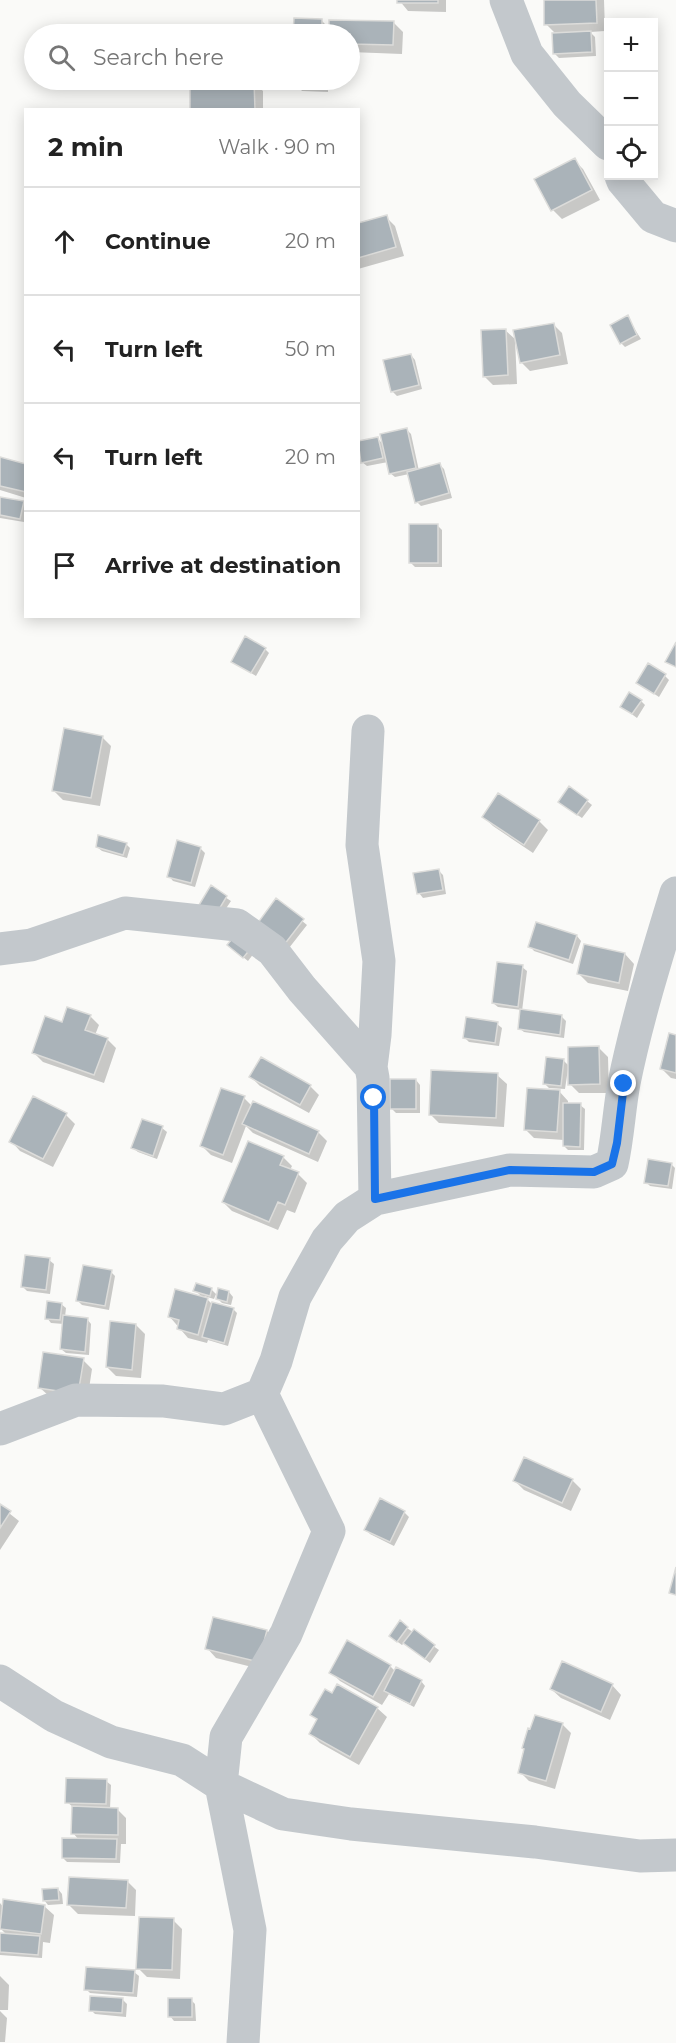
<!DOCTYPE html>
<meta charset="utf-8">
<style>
body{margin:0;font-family:Montserrat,sans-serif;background:#f6f6f6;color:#222}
.controls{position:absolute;right:18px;top:18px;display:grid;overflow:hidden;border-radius:0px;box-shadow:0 3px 15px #0003}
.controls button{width:54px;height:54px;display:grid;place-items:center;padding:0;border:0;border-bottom:2px solid #e0e0e0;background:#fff;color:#222;font:30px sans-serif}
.stop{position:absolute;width:18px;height:18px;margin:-14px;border:4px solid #1a73e8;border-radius:50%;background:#fff}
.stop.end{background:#1a73e8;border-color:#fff;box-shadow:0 2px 6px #0008}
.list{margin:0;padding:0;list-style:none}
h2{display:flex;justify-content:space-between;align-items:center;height:78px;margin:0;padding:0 24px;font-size:26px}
h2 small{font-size:20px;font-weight:400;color:#767676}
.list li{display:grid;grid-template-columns:39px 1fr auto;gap:18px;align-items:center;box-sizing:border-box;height:108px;padding:0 24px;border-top:2px solid #e0e0e0}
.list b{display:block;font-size:22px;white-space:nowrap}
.list em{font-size:20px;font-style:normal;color:#767676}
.icon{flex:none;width:33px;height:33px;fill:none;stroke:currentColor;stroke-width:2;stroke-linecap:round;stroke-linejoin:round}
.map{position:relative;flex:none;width:676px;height:2043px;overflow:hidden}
.search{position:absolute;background:#fff;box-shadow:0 3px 15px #0003;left:24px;top:24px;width:336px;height:66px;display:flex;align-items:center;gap:15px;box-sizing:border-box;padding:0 21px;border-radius:33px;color:#767676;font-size:22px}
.panel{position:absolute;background:#fff;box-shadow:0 3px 15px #0003;left:24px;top:108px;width:336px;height:510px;border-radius:0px}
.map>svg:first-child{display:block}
</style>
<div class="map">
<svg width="676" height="2043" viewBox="0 0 676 2043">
<rect width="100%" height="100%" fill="#fafaf8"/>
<!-- shadow -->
<path fill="#0003" d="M399 0H446V12L408 11Z
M545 0H604L605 31 590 32 595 37 596 56 559 58 555 54 556 34 546 24Z
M295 19 322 21 331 30 394 23 403 32 402 54 350 52V34H295Z
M201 80H226L229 83 253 82 263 91V110H192Z
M293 80H328V92L302 91Z
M574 160 583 169 600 200 562 219 553 210Z
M386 217 395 226 404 256 358 269V225Z
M627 317 641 339 625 347 621 343Z
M553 324 562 333 568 364 530 371 521 362Z
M505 330 515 339 517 384 493 385 484 376Z
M411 355 415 360 422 389 397 396 392 391Z
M407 430 411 434 419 471 440 465 444 469 452 498 421 506 417 502 409 474 395 477 390 473 388 462 367 466 362 462 358 443 377 438 384 445Z
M0 459 26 465V498L0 490Z
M0 498 23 503 26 506 24 522 0 518Z
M438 526 442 530V567H415L410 562Z
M265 649 269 653 256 676 233 662Z
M665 676 669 680 659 697 638 683Z
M641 701 645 705 637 718 622 707Z
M102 737 111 746 100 806 63 800 54 791Z
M587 801 592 805 582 818 564 806Z
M484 817 539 821 548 830 533 853 493 826Z
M126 844 130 848 127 858 102 851 97 847Z
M200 848 205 853 195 887 173 881 169 876Z
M438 870 443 875 446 894 423 898 419 893Z
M211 888 231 901 219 919Z
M277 900 307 925 289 948 263 928Z
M577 936 581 941 573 964 534 951 530 946Z
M258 948 248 961 233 949Z
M625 954 634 964 628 991 588 983 579 974Z
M522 967 527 971 522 1011 562 1017 566 1021 564 1038 524 1032 519 1028 522 1010 498 1007 493 1003Z
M90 1016 99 1025 95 1035 107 1039 116 1048 104 1083 43 1062 34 1053 63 1024Z
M497 1024 502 1028 499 1046 469 1042 464 1037Z
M676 1037V1079L671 1078 662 1069Z
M599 1048 608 1057 609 1093H579L570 1084V1069H568L565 1089 549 1088 544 1083 564 1061 570 1067Z
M497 1075 507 1084 504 1127 439 1123 430 1114Z
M251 1077 310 1086 319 1095 309 1113 260 1086Z
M416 1080 420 1085V1113H396L392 1109Z
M559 1091 568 1101V1105H580L585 1109 584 1150H568L564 1146V1140L534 1138 525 1129Z
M244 1098 252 1106 318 1132 327 1141 318 1162 253 1133 246 1126 232 1163 211 1155 202 1146Z
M66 1115 75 1124 53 1167 20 1151 11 1141Z
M162 1128 167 1132 157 1159 138 1152 133 1148Z
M283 1157 292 1166 290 1170 298 1174 307 1183 295 1213 287 1210 278 1230 232 1211 223 1202Z
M671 1164 675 1168 672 1189 650 1186 646 1182Z
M49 1260 54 1264 50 1294 27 1291 23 1287Z
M111 1272 115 1276 109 1310 82 1305 78 1301Z
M211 1289 216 1294 214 1299 204 1296 211 1303 233 1309 237 1313 228 1346 208 1340 207 1343 188 1338 169 1316 203 1298 195 1290Z
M229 1292 233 1297 231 1305 222 1303 218 1299Z
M61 1304 66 1308 65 1317 87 1319 91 1324 89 1355 66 1353 61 1349 64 1324 51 1323 47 1318Z
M136 1325 145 1334 141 1378 116 1376 107 1367Z
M83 1360 92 1369 87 1402 49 1396 39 1387Z
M572 1480 581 1489 571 1511 524 1490 515 1481Z
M380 1500 404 1512 409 1517 394 1546 370 1534 366 1529Z
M0 1506 19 1521 0 1550Z
M407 1628 439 1650 430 1663 404 1643 402 1645 395 1640Z
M267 1631 276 1640 268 1671 216 1658 207 1648Z
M390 1666 395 1671 421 1681 425 1686 414 1707 389 1694 382 1705 340 1681 331 1672Z
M612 1685 621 1695 610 1720 561 1698 551 1689Z
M338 1686 377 1708 387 1717 359 1765 320 1743 311 1734 318 1721 312 1715 332 1696Z
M562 1724 571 1733 555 1789 529 1781 520 1772 531 1731Z
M106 1781 111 1785 110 1809H117L126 1818V1844H121L120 1863 67 1862 63 1858 79 1840 73 1833V1807L67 1802Z
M127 1881 136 1890 135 1916 78 1914 69 1905Z
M58 1889 62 1894 63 1904 48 1905 44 1900Z
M0 1903 3 1907 44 1906 54 1915 50 1943 43 1942 42 1958 0 1955V1935H7L0 1928V1930Z
M173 1920 182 1929 180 1979 147 1977 138 1968Z
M134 1972 139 1976 137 1997 90 1993 86 1989Z
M0 1976 9 1985 8 2010H0Z
M122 1999 127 2004 126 2017 95 2014 91 2010Z
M191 2000 195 2004 196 2021H174L170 2016Z
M0 2011 7 2018 5 2042H0Z"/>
<!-- building -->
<path fill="#aab3b9" stroke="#dcdcda" stroke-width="1.5" d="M397 0H438V3H397Z
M544 0H596L597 23 544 25Z
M294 18 322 19V34H293Z
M329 20 394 21 393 45 350 44V34H329Z
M591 31 592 52 553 54 552 33Z
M200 80 254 81 255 110H190V82H200Z
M291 80H319V84L291 82Z
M575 158 592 190 551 211 534 179Z
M387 215 396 247 358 258V223Z
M628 315 637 335 620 344 610 325Z
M554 323 560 355 520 363 513 330Z
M506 329 508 375 483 377 481 330Z
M411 354 419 385 391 392 383 360Z
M407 428 416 468 389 474 380 434Z
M378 437 383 458 361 463 358 441Z
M0 457 26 464V492L0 486Z
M440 463 449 493 415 503 407 472Z
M0 497 24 501 20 519 0 515Z
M409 524H438V563H409Z
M245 636 266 648 251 673 231 662Z
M676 642V667L665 662Z
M648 663 666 674 654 694 636 683Z
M629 692 642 700 632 714 620 707Z
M64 728 103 736 91 798 52 791Z
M569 786 588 800 577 815 558 802Z
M498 793 540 820 524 845 482 817Z
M98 835 127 843 123 855 96 847Z
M177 840 201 847 191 883 167 877Z
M439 869 443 890 417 894 413 873Z
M211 885 227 896 215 916 199 905Z
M276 898 304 919 284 945 257 924Z
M536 922 577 935 569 960 528 947Z
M239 930 255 943 243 958 227 945Z
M584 944 625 953 619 983 577 974Z
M497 962 523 965 518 1007 492 1003Z
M67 1007 91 1015 85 1030 108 1038 94 1075 32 1053 45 1016 62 1022Z
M520 1009 562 1015 560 1035 518 1029Z
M466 1017 498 1022 495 1043 463 1038Z
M669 1033 676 1035V1073L660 1069Z
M599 1046 600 1084 568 1085V1047Z
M261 1057 311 1085 300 1105 249 1077Z
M546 1057 564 1059 561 1086 543 1084Z
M431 1070 498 1073 496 1118 429 1115Z
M390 1079H416V1109H390Z
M221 1088 245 1096 223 1155 200 1146Z
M527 1088 560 1090 557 1132 524 1130Z
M33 1096 67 1113 43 1159 9 1142Z
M253 1101 319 1131 309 1154 242 1124Z
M563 1103H581L580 1147 563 1146Z
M142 1119 163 1126 153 1156 131 1148Z
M248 1141 284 1156 280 1165 299 1172 285 1205 278 1202 269 1222 222 1202Z
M648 1159 672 1163 668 1186 644 1183Z
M25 1255 50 1258 46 1290 21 1287Z
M83 1265 112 1270 105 1306 76 1301Z
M196 1283 212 1288 210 1296 193 1291Z
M218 1288 229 1291 227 1302 216 1299Z
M175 1289 208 1298 198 1335 177 1329 179 1320 168 1317Z
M47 1301 62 1303 60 1320 45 1319Z
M212 1302 234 1308 224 1343 202 1337Z
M63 1315 88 1318 85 1352 60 1349Z
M110 1321 136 1324 132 1370 106 1367Z
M43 1352 84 1358 78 1394 38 1388Z
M524 1457 573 1479 562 1503 513 1481Z
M380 1498 405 1511 390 1542 364 1530Z
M0 1504 11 1511 0 1528Z
M676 1567V1595L669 1593Z
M213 1617 267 1630 259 1662 205 1649Z
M400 1620 408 1627 397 1642 389 1636Z
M414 1629 435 1645 425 1659 403 1643Z
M347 1640 391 1665 373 1697 329 1673Z
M562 1661 613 1684 601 1712 550 1689Z
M396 1667 422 1680 410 1704 384 1691Z
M337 1684 378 1707 350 1757 309 1734 317 1719 310 1715 325 1689 332 1693Z
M535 1715 563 1723 546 1781 518 1773 524 1749 522 1748 528 1728 530 1729Z
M66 1778 107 1779 106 1804 65 1803Z
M72 1806 118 1808V1835L71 1834Z
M62 1838 117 1839 116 1859 62 1858Z
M69 1877 128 1880 126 1908 67 1905Z
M58 1888 59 1900 43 1901 42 1889Z
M3 1899 45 1905 41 1934 0 1929Z
M139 1917 174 1918 172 1970 136 1969Z
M0 1933 40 1936 38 1955 0 1952Z
M86 1967 135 1970 133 1993 84 1990Z
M90 1996 123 1998 122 2013 89 2011Z
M168 1998H192V2017H168Z"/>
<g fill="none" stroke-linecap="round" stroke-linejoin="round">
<!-- minor -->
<path stroke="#c3c8cc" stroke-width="33" d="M506 0 527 54 567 104 608 144
M621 176 623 181 653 217 676 226
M368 731 362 845 379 961 375 1035 371 1067 373 1078 375 1199
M0 949 31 945 125 913 237 925 272 950 302 989 371 1067
M0 1429 76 1400 163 1401 224 1409 262 1394 276 1361 295 1297 327 1240 347 1217 375 1199 510 1170 594 1172 612 1164C618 1137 619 1110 624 1083 637 1019 657 955 676 893
M0 1681 54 1716 111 1742 182 1760 221 1785 283 1814 351 1824 535 1842 640 1856 676 1855
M243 2043 250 1930 221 1785 226 1737 286 1634 329 1531 262 1394"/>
</g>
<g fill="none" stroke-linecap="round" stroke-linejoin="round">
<!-- route -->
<path stroke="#1a73e8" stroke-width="8" d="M374 1098 375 1199 510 1170 594 1172 612 1164 617 1143 624 1084"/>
</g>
</svg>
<div class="controls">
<button>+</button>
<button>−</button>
<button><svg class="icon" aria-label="locate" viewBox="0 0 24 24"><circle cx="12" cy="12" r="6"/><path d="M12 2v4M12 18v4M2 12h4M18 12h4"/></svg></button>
</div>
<div class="stop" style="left:374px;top:1098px"></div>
<div class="stop end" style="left:624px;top:1084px"></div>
<div class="search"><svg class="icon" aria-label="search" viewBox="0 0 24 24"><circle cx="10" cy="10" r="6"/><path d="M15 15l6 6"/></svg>Search here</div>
<section class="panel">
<h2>2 min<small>Walk · 90 m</small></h2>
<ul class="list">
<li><svg class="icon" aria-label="ahead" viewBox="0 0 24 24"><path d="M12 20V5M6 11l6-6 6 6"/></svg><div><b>Continue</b></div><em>20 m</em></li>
<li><svg class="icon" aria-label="left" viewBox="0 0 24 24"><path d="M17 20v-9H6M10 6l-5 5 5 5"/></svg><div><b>Turn left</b></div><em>50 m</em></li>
<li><svg class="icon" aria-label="left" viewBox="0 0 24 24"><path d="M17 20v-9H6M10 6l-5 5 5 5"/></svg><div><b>Turn left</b></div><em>20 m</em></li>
<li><svg class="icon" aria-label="arrive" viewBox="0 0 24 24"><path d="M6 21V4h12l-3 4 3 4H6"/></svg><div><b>Arrive at destination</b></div></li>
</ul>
</section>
</div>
